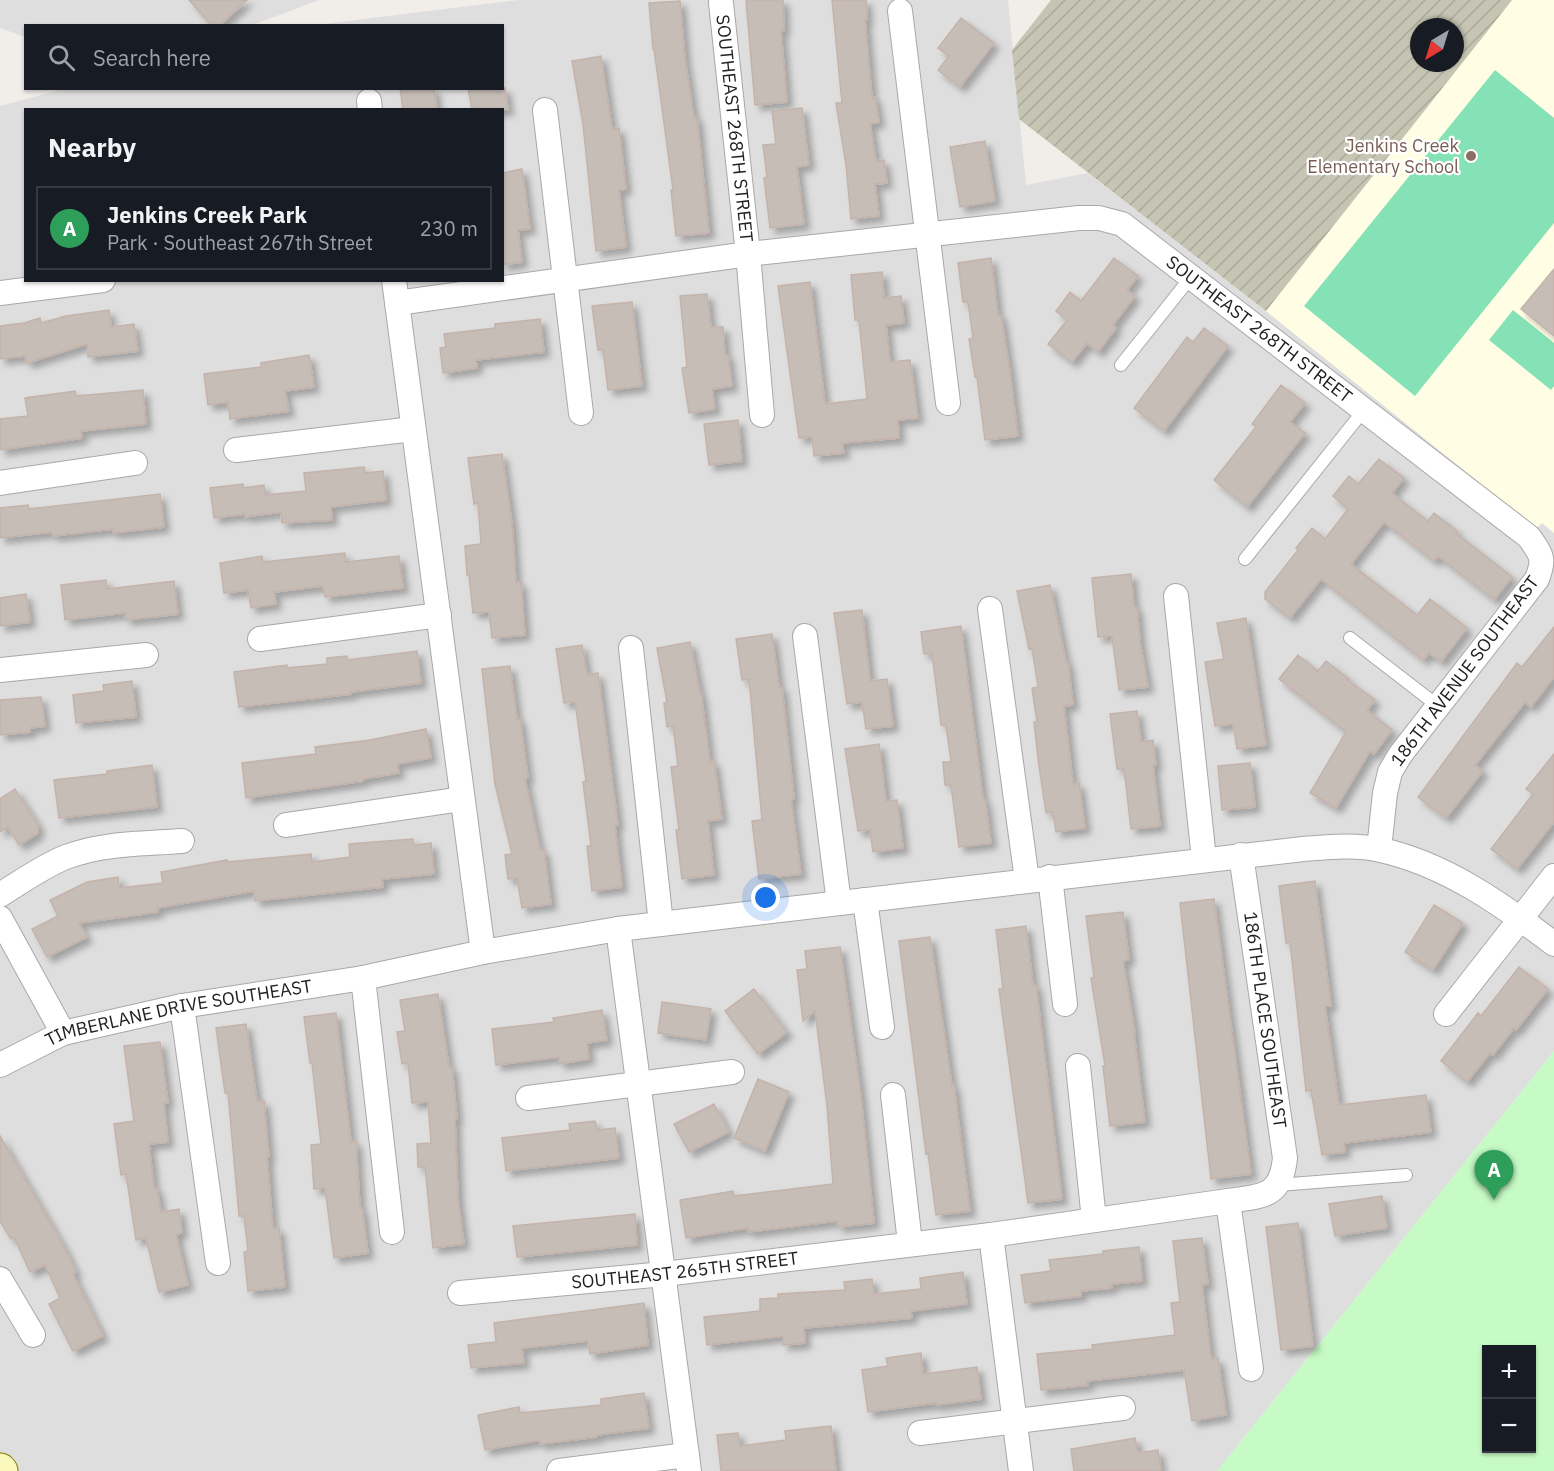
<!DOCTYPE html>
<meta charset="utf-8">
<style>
body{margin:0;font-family:"IBM Plex Sans",sans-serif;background:#242831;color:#f1f3f6}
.controls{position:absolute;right:18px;bottom:18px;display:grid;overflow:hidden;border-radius:0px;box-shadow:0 2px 4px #0004}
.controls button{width:54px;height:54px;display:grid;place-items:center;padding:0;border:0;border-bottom:2px solid #363941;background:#171b24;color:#f1f3f6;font:30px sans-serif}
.compass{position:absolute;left:1410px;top:18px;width:54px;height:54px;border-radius:50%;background:#171b24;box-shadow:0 2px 4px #0004;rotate:218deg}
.you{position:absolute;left:766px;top:898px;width:21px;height:21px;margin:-15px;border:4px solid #fff;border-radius:50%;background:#1a73e8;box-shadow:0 0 0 9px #1a73e833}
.badge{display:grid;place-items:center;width:39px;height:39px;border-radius:50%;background:#8c9099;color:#fff;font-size:20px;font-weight:700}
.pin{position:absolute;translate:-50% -50px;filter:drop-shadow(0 2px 3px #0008)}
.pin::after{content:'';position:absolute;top:32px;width:21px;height:18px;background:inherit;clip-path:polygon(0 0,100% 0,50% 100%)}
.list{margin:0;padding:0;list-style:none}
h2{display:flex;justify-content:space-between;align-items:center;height:78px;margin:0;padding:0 24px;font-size:26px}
h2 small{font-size:20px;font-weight:400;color:#9ea1a6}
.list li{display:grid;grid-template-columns:39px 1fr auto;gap:18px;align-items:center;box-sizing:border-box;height:84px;margin:0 12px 12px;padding:0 12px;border:2px solid #363941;border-radius:0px}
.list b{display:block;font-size:22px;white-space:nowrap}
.list p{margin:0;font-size:20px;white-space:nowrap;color:#9ea1a6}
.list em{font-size:20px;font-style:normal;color:#9ea1a6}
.icon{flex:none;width:33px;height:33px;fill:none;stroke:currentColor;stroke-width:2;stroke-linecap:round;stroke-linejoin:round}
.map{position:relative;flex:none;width:1554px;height:1471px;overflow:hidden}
.search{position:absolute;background:#171b24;box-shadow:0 2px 4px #0004;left:24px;top:24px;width:480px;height:66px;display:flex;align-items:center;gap:15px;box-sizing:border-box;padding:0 21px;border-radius:0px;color:#9ea1a6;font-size:22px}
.panel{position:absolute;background:#171b24;box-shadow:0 2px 4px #0004;left:24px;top:108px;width:480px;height:174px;border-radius:0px}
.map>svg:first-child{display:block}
</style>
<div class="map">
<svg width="1554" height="1471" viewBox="0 0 1554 1471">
<defs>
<pattern id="construction-furrows" width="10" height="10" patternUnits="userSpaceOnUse" patternTransform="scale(1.5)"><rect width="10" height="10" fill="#c6c5b3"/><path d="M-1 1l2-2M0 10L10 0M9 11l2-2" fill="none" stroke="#aaa99a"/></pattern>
<filter id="shadow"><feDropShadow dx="5.5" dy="5.5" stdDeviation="3" flood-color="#0004"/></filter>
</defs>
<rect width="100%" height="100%" fill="#f1ede8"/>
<!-- residential -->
<path fill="#dfdede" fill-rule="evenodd" d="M0 0H319L253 25 26 26 25 37 0 28Z
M518 0H1008L1026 185 1088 173 1266 311 1536 528 1542 523 1554 533V1051L1217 1471H0V106L67 88H502V26L315 25ZM26 110H502V280H26Z"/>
<!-- education -->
<path fill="#fffde3" d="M1512 0H1554V533L1542 523 1536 528 1266 311Z"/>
<!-- construction -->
<path fill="url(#construction-furrows)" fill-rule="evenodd" d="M1051 0H1512L1266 311 1019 119 1012 50ZM1419 27H1455V63H1419Z"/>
<!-- park -->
<path fill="#c6fbc6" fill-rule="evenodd" d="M1554 1051V1471H1217ZM1486 1350H1532V1448H1486Z"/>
<!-- pitch -->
<path fill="#85e1b6" d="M1495 70 1554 118V223L1415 396 1304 306Z
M1513 310 1554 343V386L1551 390 1489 340Z"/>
<!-- building -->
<path fill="#c6bdb7" stroke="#c4b3aa" stroke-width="1.5" filter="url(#shadow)" d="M189 0H247L219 26H212Z
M746 0H783L784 31H781L787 102 755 105Z
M832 0H866L867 20H865L872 98 875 97 879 122 870 124 876 161 884 160 887 183 875 184 879 216 851 219 846 165 836 103H842Z
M680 1 685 59 694 118 697 117 709 233 676 236 671 190H673L654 49H653L649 3Z
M961 18 994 43 960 87 938 70 949 56 938 48Z
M601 56 612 129 619 128 626 189 619 190 626 247 596 251 583 124 572 61Z
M400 88H434L437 110H403Z
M468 88H505L508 110H472Z
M802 108 809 165 797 167 804 224 770 228 764 178 767 177 763 145 776 144 772 111Z
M985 141 995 201 960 207 950 147Z
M522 169 530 229 518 230 522 262 502 265V173Z
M991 258 998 315H1001L1010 372 1018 436 985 440 977 377H975L969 339 973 338 968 302H963L958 263Z
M1114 258 1138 276 1127 290 1135 296 1113 325 1116 328 1098 352 1087 343 1072 362 1048 344 1067 320 1056 311 1070 292 1081 301Z
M1554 269V336L1521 309Z
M882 272 884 298 901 296 904 323 886 325 890 362 910 360 918 418 898 420 899 438 842 443 844 453 814 456 812 437 799 438 778 286 810 282 825 404 867 399 859 320H855L851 275Z
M707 294 711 327H723L725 355H728L732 386 712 389 715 409 689 413 682 368 687 367 680 296Z
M632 302 642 386 608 390 603 350H598L592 306Z
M109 310 111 327 134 324 138 351 88 357 87 344 27 363 25 356 0 359V326L24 323 40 318 41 323 66 316Z
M540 319 544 352 476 360 477 368 443 373 440 348 446 347 444 334 495 328V324Z
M1204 328 1228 346 1164 431 1134 408 1187 337 1193 342Z
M309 355 314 387 285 391 289 411 230 419 228 402 208 405 204 374 261 367V363Z
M1281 385 1305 403 1290 422 1305 433 1247 507 1214 480 1256 427 1252 424Z
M143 390 146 424 81 431 82 438 0 450V419L28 416 25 398 75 391 76 396Z
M738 420 742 461 709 465 704 424Z
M502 454 512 524 516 583 521 582 525 635 492 638 489 612 473 613 469 575H467L465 546 481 544 478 503 474 504 468 458Z
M1379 459 1404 478 1392 493 1428 521 1434 513 1457 531 1456 533 1512 577 1494 600 1438 556 1434 561 1384 522 1351 564 1417 615 1430 599 1467 628 1441 662 1429 653 1423 660 1321 579 1290 618 1265 599V592L1298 550 1296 548 1312 528 1325 539 1348 509 1333 496 1349 476 1358 484Z
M364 467 365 473 383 471 386 500 331 507 332 520 282 523 281 512 245 517V514L214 518 210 488 243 484V488L264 485 265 495 306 491 304 473Z
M160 494 164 527 113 533V529L53 536 52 532 0 538V508L28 505 29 509Z
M345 553 346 562 399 556 403 588 325 597 323 586 274 592 276 604 251 608 248 590 224 593 220 563 262 556 263 562Z
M1131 574 1134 607H1137L1140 642 1148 687 1119 690 1112 636 1098 637 1092 578Z
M106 580 107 589 174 581 178 614 126 620 125 613 65 620 61 585Z
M1050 585 1066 662H1068L1073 705 1064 706 1073 784 1079 783 1085 828 1056 832 1053 812 1046 813 1039 766 1034 722H1037L1032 688 1038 687 1032 648 1029 649 1017 591Z
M26 594 30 622 0 626V598Z
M862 610 870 681 887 679 893 726 866 729 862 702 847 704 834 613Z
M1246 618 1266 745 1237 749 1233 724 1215 726 1205 662 1224 659 1217 623Z
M961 626 983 799H985L991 843 959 847 951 785H945L943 762H951L946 725H941L932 653 924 654 921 632Z
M1554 627V677L1531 707 1525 702 1475 765 1483 771 1446 818 1418 797 1517 663 1522 667Z
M772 634 779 687H782L794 799 791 800 801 874 759 879 752 821 762 820 749 679 742 680 736 639Z
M690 642 700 693H701L710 762 714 761 722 819 708 821 714 875 682 879 676 830H679L671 767 678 766 673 726 667 727 664 703 667 702 657 648Z
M582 645 587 675 598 673 618 825 615 826 622 887 592 891 587 846H591L583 782 586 781 575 702 564 703 556 649Z
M417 651 421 683 351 692V694L239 707 234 672 287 665V668L327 664V658L347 656V660Z
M1298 655 1318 671 1326 661 1349 679 1348 680 1375 700 1367 710 1392 730 1374 754 1370 751 1336 808 1310 793 1346 732 1279 679Z
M510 666 517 719H520L528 778 525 779 540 850H544L551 904 522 908 517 878 508 879 505 855 512 854 495 784 482 669Z
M132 681 136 717 76 723 73 695 104 691 103 685Z
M41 697 45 726 30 728V732L0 735V700Z
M1137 711 1141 742 1153 740 1156 765H1153L1160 826 1131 829 1124 769H1117L1110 714Z
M426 729 431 758 397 764 399 773 363 779V781L246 798 242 763 316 754 315 747 370 740Z
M879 744 886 801 897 800 903 848 873 852 870 830 858 831 845 749Z
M1554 754V822L1517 869 1491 849 1533 794 1526 789Z
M1250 763 1255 807 1222 810 1218 766Z
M152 765 157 807 59 818 54 780 107 774V771Z
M15 789 38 825V833L19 845 8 827 0 832V799Z
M413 839V845L431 843 434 874 382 879 383 887 255 901 254 891 157 908 158 912 79 923 87 937 47 957 32 929 58 916 50 900 87 882 118 877 119 888 163 883 161 872 227 860V862L311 854 312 862 350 857 349 844Z
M1315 881 1331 1006H1325L1339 1105 1426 1095 1431 1132 1344 1143 1345 1152 1322 1155 1311 1090 1306 1091 1290 942 1286 943 1279 886Z
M1214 899 1251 1174 1211 1179 1180 903Z
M1434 905 1463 923 1433 970 1405 952Z
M1123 912 1129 960 1123 961 1135 1033H1134L1145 1122 1110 1126 1103 1066H1105L1091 978H1094L1086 916Z
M1026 926 1033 985H1036L1062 1199 1028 1203 999 989H1003L996 930Z
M930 937 952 1086 954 1085 970 1211 936 1215 928 1153 926 1154 899 941Z
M840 947 861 1097 874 1223 838 1227 837 1221 748 1232V1228L686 1238 680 1200 733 1191 734 1196 833 1184 827 1106 815 1011 803 1021 797 970 807 969 805 951Z
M1519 967 1548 989 1516 1030 1514 1028 1493 1055 1490 1053 1467 1082 1441 1061 1478 1013 1481 1016Z
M754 989 787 1032 758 1054 725 1011Z
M438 994 449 1067H452L457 1119H455L458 1199 464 1244 433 1248 425 1167H418L417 1144 431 1143 428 1102 412 1103 408 1063 402 1064 397 1032 405 1031 400 1000Z
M662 1002 711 1009 706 1040 658 1033Z
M602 1010 607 1040 587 1043 589 1059 560 1064 559 1057 496 1065 492 1029 554 1022 553 1018Z
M336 1013 351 1142 356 1141 360 1208H362L368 1253 334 1258 325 1188 314 1189 311 1145 321 1144 312 1063H310L304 1017Z
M246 1024 257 1101H264L269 1157H267L273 1229 279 1228 285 1287 248 1291 244 1252 248 1251 244 1216H239L228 1093H225L216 1028Z
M160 1042 168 1103H164L168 1142 149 1144 154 1188H157L161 1212 179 1209 182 1233 176 1234 188 1285 159 1292 146 1238 136 1240 126 1174 121 1175 114 1124 134 1121 124 1046Z
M758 1079 789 1092 765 1151 734 1138Z
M714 1104 729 1132 689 1152 674 1124Z
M595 1121 597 1130 615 1128 619 1158 506 1171 502 1138 570 1130 569 1124Z
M0 1136 63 1245 76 1272 73 1274 103 1336 73 1351 49 1304 60 1298 45 1265 30 1272 14 1237 11 1239 0 1221Z
M1382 1196 1387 1228 1335 1236 1329 1204Z
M635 1214 637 1245 517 1257 513 1226Z
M1298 1223 1313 1346 1281 1350 1266 1227Z
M1202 1238 1208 1284 1202 1285 1211 1359 1218 1358 1226 1415 1192 1421 1184 1370 1087 1381 1088 1385 1041 1390 1037 1354 1093 1349 1092 1345 1175 1335 1171 1303 1180 1302 1173 1241Z
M1139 1247 1142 1281 1112 1284V1288L1081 1291V1296L1025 1303 1021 1275 1051 1271 1049 1260 1103 1254V1251Z
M963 1272 967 1304 911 1311 912 1318 804 1328 805 1343 783 1345V1336L707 1345 704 1317 760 1311V1299L778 1298V1294L845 1290 844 1282 872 1279 874 1294 921 1289 920 1278Z
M644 1303 648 1345 590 1354 588 1341 522 1348 524 1363 471 1368 468 1345 496 1342 494 1323Z
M921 1353 923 1374 977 1367 981 1399 936 1405V1403L868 1412 862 1370 888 1366 886 1358Z
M644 1393 649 1428 597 1435V1437L540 1444V1440L485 1450 478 1415 519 1407 520 1413 601 1405V1399Z
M831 1426 836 1471H721L717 1435 738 1433 740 1446 786 1440 785 1431Z
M1135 1438 1138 1453 1158 1450 1161 1471H1074L1071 1449Z"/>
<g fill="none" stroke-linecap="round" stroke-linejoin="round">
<defs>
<path id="lane" d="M1121 365 1191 277
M1245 559 1364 410
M1350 638 1438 706
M1278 1185 1406 1175"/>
<g id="street">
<path id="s1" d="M721 3 748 254 762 415"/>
<path d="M900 11 948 403"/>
<path d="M369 101 370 110"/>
<path d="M545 110 581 413"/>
<path d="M394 280 483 952"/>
<path d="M0 293 103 280"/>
<path id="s2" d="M397 303 748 254 1079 218H1099L1122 224 1529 537C1542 556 1545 558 1537 579L1400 755 1390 772 1385 793 1379 849"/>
<path d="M236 450 413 429"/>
<path d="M0 483 135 463"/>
<path d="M1176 596 1204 859"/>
<path d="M990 609 1027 880"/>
<path d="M805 636 839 903"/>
<path d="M260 639 439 615"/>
<path d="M631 648 661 924"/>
<path d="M0 670 146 655"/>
<path d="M286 825 462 799"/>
<path d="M1050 877 1065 1004"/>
<path d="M0 895C21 882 43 866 66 857 102 843 143 844 182 841"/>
<path d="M865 900 882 1027"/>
<path d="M0 918 63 1033"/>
<path d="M618 929 689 1471"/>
<path d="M363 978 392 1232"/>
<path d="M182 1006 218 1263"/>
<path d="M1446 1014 1554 876"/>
<path id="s3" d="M0 1065 63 1033 182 1006 363 978 483 952 618 929 1303 849C1328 847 1356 844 1381 850 1445 864 1503 905 1554 944"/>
<path d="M1078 1066 1094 1220"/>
<path d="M893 1095 910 1243"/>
<path d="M528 1098 732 1072"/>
<path d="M1228 1201 1251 1369"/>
<path d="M991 1235 1021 1471"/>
<path d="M0 1279 33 1335"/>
<path id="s4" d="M460 1293 664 1274 991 1235 1228 1201C1262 1196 1281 1198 1285 1158L1241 855"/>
<path d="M920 1433 1123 1408"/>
<path d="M559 1471 687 1455"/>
</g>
<path id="secondary" d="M0 1470 1 1471"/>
</defs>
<!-- lane casing -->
<use href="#lane" stroke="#a8a8a8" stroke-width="14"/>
<!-- street casing -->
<use href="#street" stroke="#a8a8a8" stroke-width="26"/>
<!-- secondary casing -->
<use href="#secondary" stroke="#7a7d03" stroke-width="35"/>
<!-- lane -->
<use href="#lane" stroke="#fff" stroke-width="12"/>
<!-- street -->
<use href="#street" stroke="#fff" stroke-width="24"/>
<!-- secondary -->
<use href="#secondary" stroke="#fbf8bc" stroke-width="33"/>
</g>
<!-- markers -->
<circle fill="#8d6e63" stroke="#fff" stroke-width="2" cx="1471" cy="156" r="6"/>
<g text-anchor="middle" stroke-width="4.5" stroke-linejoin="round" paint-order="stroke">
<!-- street labels -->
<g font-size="18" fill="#212121" stroke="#fff">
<text dy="6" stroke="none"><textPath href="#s1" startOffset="126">SOUTHEAST 268TH STREET</textPath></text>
<text dy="6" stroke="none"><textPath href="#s2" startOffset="904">SOUTHEAST 268TH STREET</textPath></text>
<text transform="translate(1465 671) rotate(-53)" y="6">186TH AVENUE SOUTHEAST</text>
<text dy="6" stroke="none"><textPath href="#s3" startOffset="188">TIMBERLANE DRIVE SOUTHEAST</textPath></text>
<text transform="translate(1265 1020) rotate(82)" y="6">186TH PLACE SOUTHEAST</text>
<text dy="6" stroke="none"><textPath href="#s4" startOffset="226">SOUTHEAST 265TH STREET</textPath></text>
</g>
<!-- education labels -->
<g font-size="18" fill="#785e54" stroke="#fff" text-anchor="end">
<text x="1459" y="152">Jenkins Creek<tspan x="1459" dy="21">Elementary School</tspan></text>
</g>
</g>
</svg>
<div class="controls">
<button>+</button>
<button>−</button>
</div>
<svg class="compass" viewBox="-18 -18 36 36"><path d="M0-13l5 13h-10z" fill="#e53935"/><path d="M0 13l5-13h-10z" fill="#9ea1a6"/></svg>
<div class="you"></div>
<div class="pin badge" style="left:1494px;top:1200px;background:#2e9e5b">A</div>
<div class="search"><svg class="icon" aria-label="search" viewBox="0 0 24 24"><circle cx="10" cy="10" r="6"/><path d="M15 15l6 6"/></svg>Search here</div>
<section class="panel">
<h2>Nearby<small></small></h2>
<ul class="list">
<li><span class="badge" style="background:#2e9e5b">A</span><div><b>Jenkins Creek Park</b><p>Park · Southeast 267th Street</p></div><em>230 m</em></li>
</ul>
</section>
</div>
